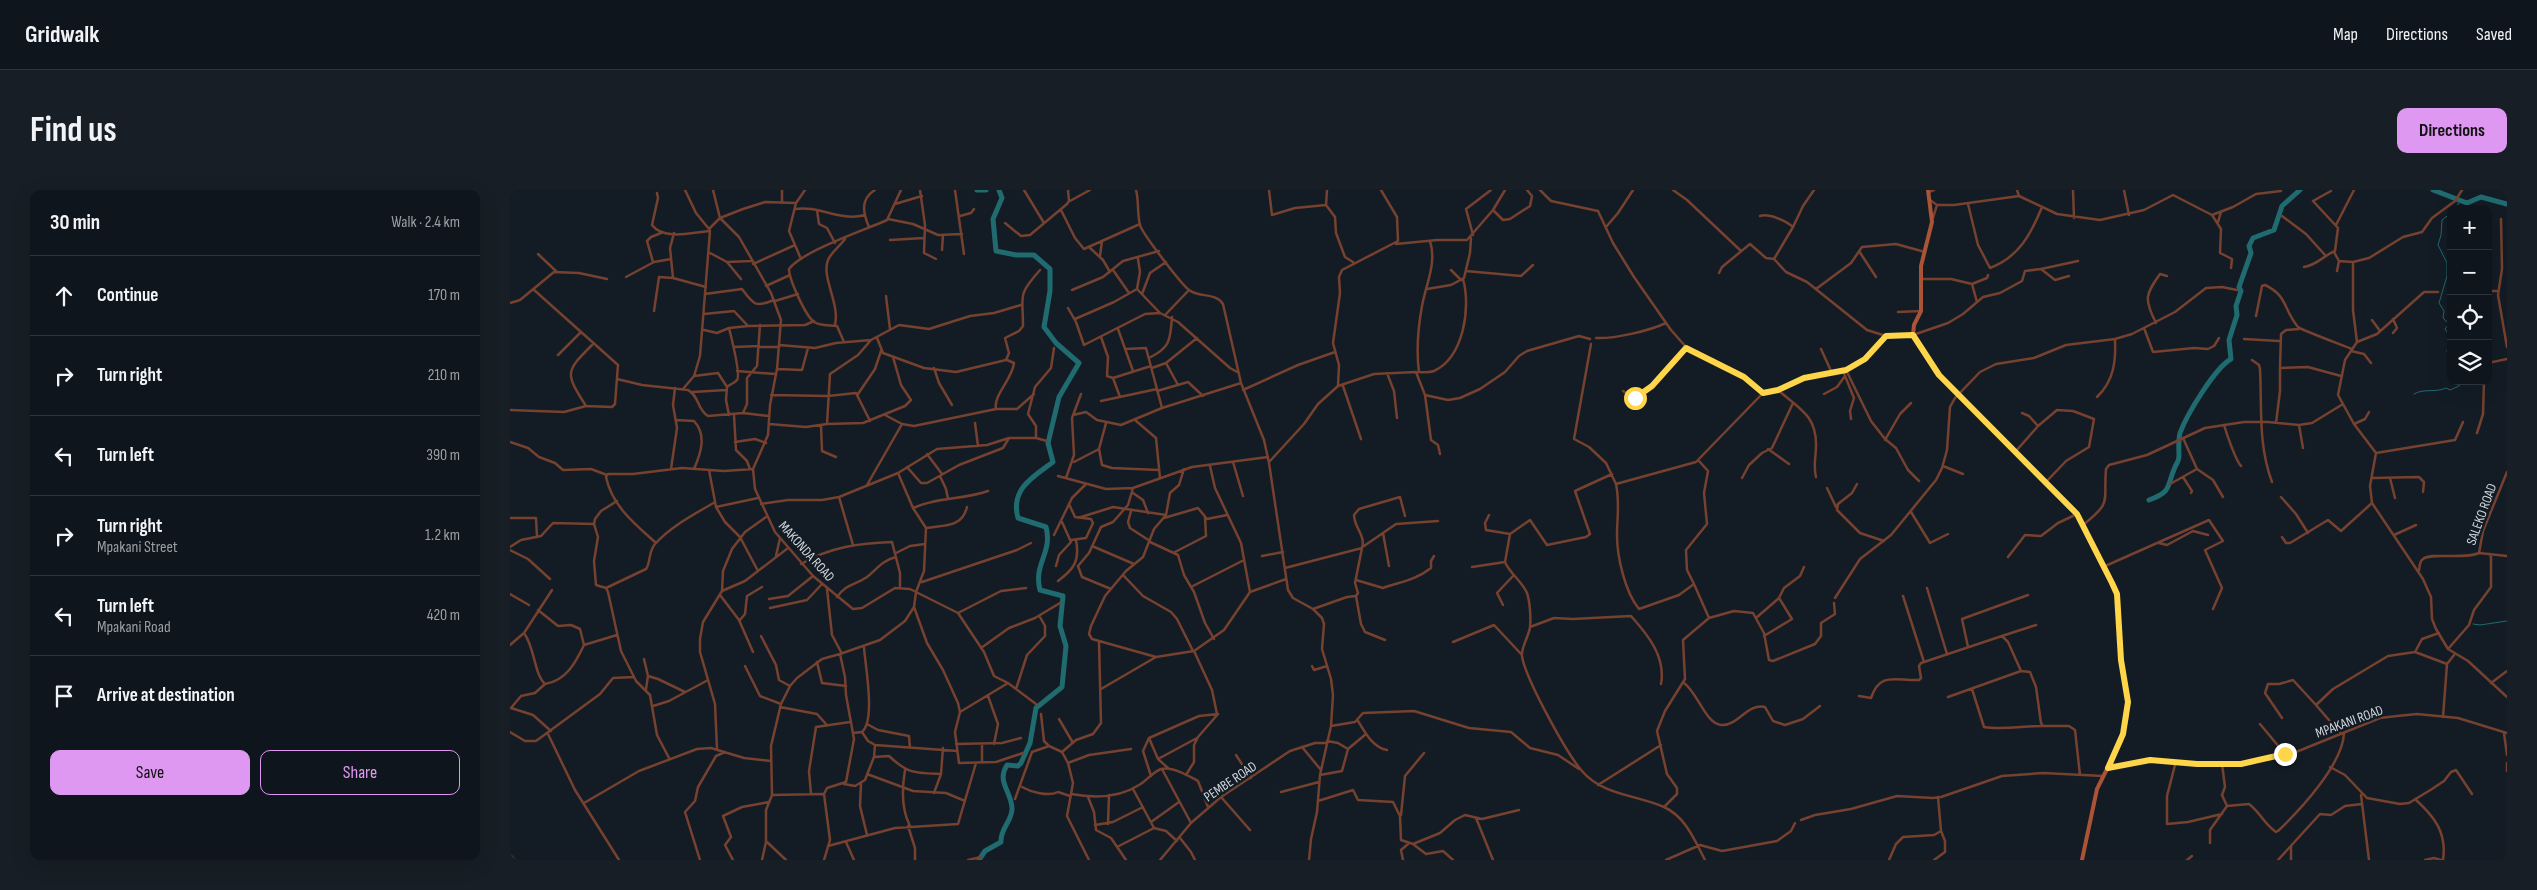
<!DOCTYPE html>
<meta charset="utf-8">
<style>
body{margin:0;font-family:"Sofia Sans Condensed",sans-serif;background:#171e25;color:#f1f3f6}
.controls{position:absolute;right:15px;top:15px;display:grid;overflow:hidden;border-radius:10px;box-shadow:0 5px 20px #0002}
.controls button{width:45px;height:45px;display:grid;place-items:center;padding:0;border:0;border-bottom:1px solid #2e343b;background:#0e151c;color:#f1f3f6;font:25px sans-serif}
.stop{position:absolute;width:15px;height:15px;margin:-11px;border:4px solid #ffd54a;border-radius:50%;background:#fff}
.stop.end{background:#ffd54a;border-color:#fff;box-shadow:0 1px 5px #0008}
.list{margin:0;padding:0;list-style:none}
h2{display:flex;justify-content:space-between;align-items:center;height:65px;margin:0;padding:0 20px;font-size:21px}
h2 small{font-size:16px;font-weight:400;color:#9b9fa3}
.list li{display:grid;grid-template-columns:32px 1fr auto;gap:15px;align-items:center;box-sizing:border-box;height:80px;padding:0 20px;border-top:1px solid #2e343b}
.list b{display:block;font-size:19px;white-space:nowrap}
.list p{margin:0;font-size:16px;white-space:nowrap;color:#9b9fa3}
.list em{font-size:16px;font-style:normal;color:#9b9fa3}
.actions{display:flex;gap:10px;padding:15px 20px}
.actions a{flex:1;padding:11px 0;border:1px solid #df98f2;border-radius:10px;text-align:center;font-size:18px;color:#df98f2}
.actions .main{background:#df98f2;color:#111}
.icon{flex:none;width:28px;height:28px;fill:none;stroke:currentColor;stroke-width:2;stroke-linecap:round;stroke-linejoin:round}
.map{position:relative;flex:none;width:1997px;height:670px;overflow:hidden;border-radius:10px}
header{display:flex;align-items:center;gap:30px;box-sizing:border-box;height:70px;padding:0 25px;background:#0e151c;border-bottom:1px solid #2e343b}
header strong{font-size:24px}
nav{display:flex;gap:28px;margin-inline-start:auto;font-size:18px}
.intro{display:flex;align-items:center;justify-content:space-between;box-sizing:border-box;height:120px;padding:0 30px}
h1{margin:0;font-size:35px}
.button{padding:12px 22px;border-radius:10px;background:#df98f2;color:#111;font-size:18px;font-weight:700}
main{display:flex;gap:30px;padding:0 30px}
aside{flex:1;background:#0e151c;border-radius:10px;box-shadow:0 5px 20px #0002}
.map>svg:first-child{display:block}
</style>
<header>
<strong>Gridwalk</strong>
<nav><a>Map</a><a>Directions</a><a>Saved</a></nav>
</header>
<div class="intro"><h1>Find us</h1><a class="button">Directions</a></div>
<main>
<aside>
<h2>30 min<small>Walk · 2.4 km</small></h2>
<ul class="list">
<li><svg class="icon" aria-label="ahead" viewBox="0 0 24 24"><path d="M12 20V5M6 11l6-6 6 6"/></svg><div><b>Continue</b></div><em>170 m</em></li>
<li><svg class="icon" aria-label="right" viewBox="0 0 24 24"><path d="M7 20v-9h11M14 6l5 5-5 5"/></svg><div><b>Turn right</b></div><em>210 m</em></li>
<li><svg class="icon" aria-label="left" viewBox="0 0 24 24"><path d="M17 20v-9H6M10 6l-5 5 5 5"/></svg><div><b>Turn left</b></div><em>390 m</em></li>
<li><svg class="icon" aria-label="right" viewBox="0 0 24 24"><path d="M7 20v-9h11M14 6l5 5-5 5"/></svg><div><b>Turn right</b><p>Mpakani Street</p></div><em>1.2 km</em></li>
<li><svg class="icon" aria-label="left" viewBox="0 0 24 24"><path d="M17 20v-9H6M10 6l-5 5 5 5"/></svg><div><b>Turn left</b><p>Mpakani Road</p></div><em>420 m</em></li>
<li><svg class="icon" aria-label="arrive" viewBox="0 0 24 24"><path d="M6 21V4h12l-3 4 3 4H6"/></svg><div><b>Arrive at destination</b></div></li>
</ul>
<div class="actions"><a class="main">Save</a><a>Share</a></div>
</aside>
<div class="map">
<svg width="1997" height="670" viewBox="0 0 1997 670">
<rect width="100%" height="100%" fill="#131c25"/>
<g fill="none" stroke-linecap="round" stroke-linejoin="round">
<!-- stream -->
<path stroke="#206b70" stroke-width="1" d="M1945 19 1950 11
M1941 23 1932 30 1931 45 1928 55 1937 73V86L1929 113 1934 121 1933 128 1939 134 1935 139 1941 148 1937 161 1941 174
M1904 204C1914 198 1925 203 1936 198L1940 200 1949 196 1952 191
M1963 434 1970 435 1997 431"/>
<!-- river -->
<path stroke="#206b70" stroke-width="5" d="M467 0H476
M1923 0 1957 13 1971 7 1997 14
M1639 310C1663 301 1656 297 1665 277 1667 272 1669 272 1669 266 1669 259 1668 251 1670 243 1677 224 1705 178 1721 169L1719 150 1727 125 1726 116 1731 101 1729 97 1741 63 1739 56 1743 48 1764 40 1772 16 1790 0
M469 670 475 661 491 652C490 639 502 631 502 619 502 602 486 592 497 575L508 576 511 573 520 553 526 518 552 497 556 456 550 436 553 406 530 400C523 374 543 363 536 337L508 328C500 299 523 287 543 272L538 253 549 207 569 173 546 153 534 137 540 101V79L524 65H506L486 61 483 29 492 8 489 0"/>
<!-- street -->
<path stroke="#76412e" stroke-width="2.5" d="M175 0 186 23 199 39
M203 0 210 28 229 47 261 103 271 130 267 179 260 215 258 245 243 279 245 299 265 342 303 386 343 419 352 418 385 398 400 399 448 423 474 462 484 486 498 493 526 514
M410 0 415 35 414 63 426 69
M445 0 454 64
M514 0 534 33
M626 0C629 11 627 23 630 35 632 43 671 94 679 100 689 108 705 102 713 114L731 193 754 250 759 273 778 400 783 408 803 419 812 428 814 434 812 459 821 489 823 505 821 536 810 585 807 622 801 649 799 670
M759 0 762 25 785 18 816 15
M817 0 816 15 825 27 826 43 835 67 843 72
M1030 0 1041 11 1088 21 1103 53 1124 87 1161 140 1176 157 1234 187 1253 203 1268 200 1294 188 1336 180 1355 169 1376 146
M1163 0 1177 10 1230 60
M1507 0 1509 6
M1563 0 1564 28
M1614 0 1619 25
M1952 0 1945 11 1922 28 1912 42 1893 47 1859 68 1843 72V120L1847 152 1835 170 1828 205 1844 234 1866 263 1860 296 1862 313 1913 389 1921 407 1922 429 1926 439 1938 459 1958 471 1997 507
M1419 2 1424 0
M147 3 148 8 142 35C154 51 183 42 200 41L199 39 210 28 233 19 255 12 286 13 295 0
M1420 10 1427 15H1444L1509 6 1547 24 1590 30 1634 20 1663 5 1702 25 1723 17 1746 4 1771 1
M560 11 580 0
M272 13V0
M286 13 279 41 291 69
M385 14 412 6
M1458 14 1468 55 1480 78C1509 67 1521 44 1532 17
M285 19C309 15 330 32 355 25
M307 20 309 34 317 38 325 53
M551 20 565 48 574 59 630 34
M983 20 993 30 1000 29 1020 16 1022 6 1017 0
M1702 25 1711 39 1710 63 1722 69 1721 78
M450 26 461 23 464 19
M1250 26C1259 23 1276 31 1283 37L1264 69
M1772 26 1796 44 1815 65
M1423 28 1427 15
M378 29 403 34 428 45 452 44
M1991 29 1992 79 1988 105 1997 157
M1708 32 1711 22
M495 33 511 46 520 45 557 14 559 11 558 0
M1826 35 1844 0
M359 37C353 23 350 9 365 0
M1096 37 1108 23 1123 0
M1283 37 1293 16 1304 0
M963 45 956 19 981 0
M380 50 414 48
M886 54 927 50H957L983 20 995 0
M579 57 593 70 600 82
M432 60 433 45
M1349 61 1366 87
M1824 62 1829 71 1843 72
M200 63 217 72 241 71
M28 64 47 82
M590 66 592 51
M143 72 137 51 141 47 151 43
M217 72 231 89
M243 74 285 55
M1794 77C1807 75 1813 66 1825 61L1828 38 1803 11 1821 1
M1531 79 1568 71
M603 80 619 103
M941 80 951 90
M956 81 1011 86 1023 75
M1827 81 1829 71
M1209 83 1212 77 1240 54 1256 68 1264 69 1276 82 1297 92 1357 140 1376 146 1403 145 1438 133 1453 124 1473 107 1490 103 1512 91 1515 81 1531 79 1545 90 1559 86
M116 87 144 72 161 69
M163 88 160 58 164 43
M1411 89H1441L1462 94
M256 96 280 85
M627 99 650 123
M917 99 941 95 954 88 960 63 961 48
M1306 99 1341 73 1352 57 1386 54 1415 62
M562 100 593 87 613 71 649 61
M1978 101H1988
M195 104 232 99C243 114 245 118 264 110
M632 104 640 83 656 72
M376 106 380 139
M265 111 288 104
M1467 112 1462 94 1477 88 1478 85
M0 113 10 110 44 82 69 83 97 89
M558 118 566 132 574 155 635 124 650 123 668 132 720 178 729 183
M144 121 149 87 163 88 196 97
M1388 122 1411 121
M194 124 224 121 238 136
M656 124 679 100
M1746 126 1752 96 1755 95C1778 106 1773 119 1788 137 1791 140 1835 156 1842 159
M565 129 604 112 627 99 630 82 628 69
M1862 130 1870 141
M1646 133C1634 109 1635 105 1650 84L1657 86
M325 135C330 113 311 87 318 70 322 61 330 56 335 49
M219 138C221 146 231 185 227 190 225 193 220 194 217 197L216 210 219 225
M1634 138 1643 162 1684 158 1698 159 1704 156 1709 148
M608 139 623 181
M194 140 207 143 219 138 238 136 295 135 304 131
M1883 143 1887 138 1883 129
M591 147 598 167 597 186 603 188 610 207
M367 148 373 163 414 178 446 182 496 170 499 163 495 148 509 141 513 136C513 104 507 106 530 80
M1086 148C1104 149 1139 141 1156 133
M1734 149 1769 151
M334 152 327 136C319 135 310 136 304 132 295 125 279 89 279 79 292 61 355 40 377 30L391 0
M1847 152 1867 144 1914 102H1928
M1081 154 1064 249 1079 257 1096 273 1106 294 1186 272 1253 203
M269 155 305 158 326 153 361 150 389 135 419 139 460 126 484 123 511 115
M224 157 249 156
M249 157H269
M615 159 636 158 652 218
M1311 159 1321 181
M1841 161 1854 164 1861 173
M48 165 70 143
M639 168C661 157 660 150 662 127
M1742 170 1749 175 1750 179C1752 218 1748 255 1762 292
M656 173 668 195
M1978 173 1997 169
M1770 177 1771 144 1776 140 1789 139
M424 178 429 193 442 215
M642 178 656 173 687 148
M267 179 292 180 298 158
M1336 180 1361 231 1375 249 1386 258 1398 280 1409 291
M227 181 265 184
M1333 181 1344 208 1340 221 1341 229
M908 182C914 182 919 183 924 181 954 167 961 117 953 89
M909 182C906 160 908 138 912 116 916 94 927 73 920 51
M877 183 884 201 887 228
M184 186 208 183 217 197
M603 188 641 176
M107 189 132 195 178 200C189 205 187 220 198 226L233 223 259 226
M828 196 864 184 906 182 915 205 938 210 950 208 970 199 995 182 1009 166 1017 161 1069 146 1080 149
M833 196 851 249
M173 199 184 186 190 166 200 41
M733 200 788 175 825 162
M1268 200C1288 218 1307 225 1306 256 1306 267 1303 276 1306 287
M647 201 678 192 693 206
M1113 201 1124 208 1142 196 1176 158
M183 202 216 200
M348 204 365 179 371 161
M1314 204 1327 197 1335 186
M261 205 318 206 346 203 360 231
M915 205 921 250 928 255 930 264
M1587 207C1604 191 1606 171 1605 149
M591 211 647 199
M76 216C55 183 55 182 82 155
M486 219C483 205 502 190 504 173L497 170
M0 220 54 222 76 216 102 217 105 214 108 175 23 99
M233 223 237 214V188L247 176 250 135
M1512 223 1519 226 1528 236
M224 225 226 260 237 271 240 279
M375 225 392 234 404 236 486 219H507L524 204
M563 225 576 222 587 230 611 235 652 218 731 193
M166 230 184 231C197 245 191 263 184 279
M625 230 646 248 650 288
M465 233 468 256
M596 233 589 259 592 275 602 278 649 280
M1766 233 1770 201V178L1798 177 1831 186
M259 234 296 237 317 234 353 233 395 216 401 210 391 195 383 167
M317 234 320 184 348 165 361 150
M1844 234 1855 229 1859 222
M311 235 312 261 326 267
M1714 235C1717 245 1726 271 1731 276
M1789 235 1793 258
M1967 243 1973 224 1974 191
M526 248V236L518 224 525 197 541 178 544 158
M1673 248 1687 279 1703 290 1713 307
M1375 250 1390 224 1401 213
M0 252 18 258 29 267 45 273 53 280 81 279 97 285
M225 252 245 249 256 253
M1258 259 1279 274
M1506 261 1528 236 1547 220 1563 221 1584 229 1579 257 1556 271 1536 292
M1866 263 1945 250 1953 232
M417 264 432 284
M760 271 794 234 808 214 828 196 829 175 823 153 830 103 829 87 832 80 888 51 887 27 871 0
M564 272 589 259
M723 272 733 306
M700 276 705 298 731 353 740 402
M1433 276 1453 284
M397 277 411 293H417L449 275 493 258 499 248
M161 279 167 238 163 215 165 198
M674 279 669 295 660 303 656 325 644 339 633 367 616 381 595 406 581 436 579 444 582 449 646 467 684 461 714 440 740 402 776 389
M199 280 206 317 215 332 230 347 248 381
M1102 284 1065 301 1080 344 1076 347 1037 355 1020 330 1000 344 995 372C1000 384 1012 391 1017 403 1020 412 1021 428 1020 437 1019 446 1011 457 1012 466 1015 488 1057 564 1072 581 1092 605 1127 605 1154 617 1176 627 1185 651 1195 670
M430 286 436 299 438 309
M548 286 596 299 623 298 682 277 758 267
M1673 287 1682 301 1681 303
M556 288 564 265 562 228 571 204
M1232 288 1239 275 1252 263 1262 258 1283 213
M1863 288 1909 287 1914 292 1913 302
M1880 288 1885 308
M1106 294C1110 313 1107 327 1107 345 1107 367 1115 402 1129 419L1169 405 1184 394 1177 380 1176 360 1197 334 1194 303 1198 281 1189 271
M1347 294 1342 303 1328 314 1327 320 1350 343 1374 351
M1660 294 1687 279
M357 295 392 234
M1317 298 1326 317
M623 303 633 310 638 323
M329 307 343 355
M1771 307 1786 324 1798 343
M107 311 91 321 85 329 84 334 88 347 84 371 86 395 96 398 98 402 111 461 126 491 140 505 147 545 159 568
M251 314 278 310H312L329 307 388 283 427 259 477 255 499 248H526L537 251
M559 314 565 327 581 329 583 333 576 348 561 350
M206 317 248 308
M403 318C427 307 453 310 478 301
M621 321 618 332 620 338 640 351
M1401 322 1420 353 1438 344
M979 325 975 333 976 340 1000 344
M0 328H26L27 347
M568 328 603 317 656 325
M654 328 688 318 697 329 717 325
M1573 335C1603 311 1593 313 1596 279L1599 275 1637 265 1695 238 1734 232H1758L1789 235 1802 233 1833 214
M416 338C434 335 452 338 457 317
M873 343 879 376
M544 345 562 308 576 294
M1884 345 1906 335
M1772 347 1776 353H1780L1818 330 1831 341 1862 313
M640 352 668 365 674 385 684 402 695 433 704 449
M146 353C125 334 102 316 96 287L98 284H123L172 278 214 281 243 279
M1649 353 1657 355 1683 341 1698 345
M582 356 624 374
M854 356 886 334 928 331
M0 357 11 350 31 346 43 333 84 334
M0 360 18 369 40 389
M665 362 696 346 695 327
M386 363 400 356 415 354
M1969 363 1997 366
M266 366 270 348
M752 366 773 362
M1498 367 1515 345 1531 346 1548 333 1567 324
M291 374C320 357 350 353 382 352L390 383V396
M546 376 549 365 561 352 552 332
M568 376 579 363 591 337 603 332 618 315 623 298
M568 376 572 387 601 399
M962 377 995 372
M1593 377 1699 330 1713 351 1695 360 1712 398 1703 419
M775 378 852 358C856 346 844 337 844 325L849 319 890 307 895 326
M1909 380C1910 376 1909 372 1913 369 1921 362 1953 370 1969 363L1973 341 1997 282
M613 385 633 406 661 422 667 429 683 461
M846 390 873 398C890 392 906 390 921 378V371L924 366
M548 391C564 379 570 371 566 350
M412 392 507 360 521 353
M681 397 732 371
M96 398 136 379C141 372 138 362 145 354 161 336 185 324 205 312
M1417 398 1437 464
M317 399 322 445 331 462
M212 401 235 391 278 358
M0 404 19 415
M210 405 229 430 243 462
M846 406 848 403 845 393 852 358
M1393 406 1414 472
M327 407C337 393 344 396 357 387 367 379 373 370 386 367
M1325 408 1350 369 1381 345 1426 290 1432 278 1437 260 1440 217 1445 208 1470 182 1486 174 1524 168 1556 155 1605 149 1622 144 1665 122 1696 98 1712 97 1727 100
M259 409 278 406 303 386
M993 415 987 403 1003 386
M404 417 417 453 433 480 448 513 450 522 445 542 449 573 486 572 513 563
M260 418 297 410 312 394
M803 419 837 407 846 406 851 434 855 442 875 450
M28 420 48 436 61 435 70 439 74 455
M448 423 491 401 516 398
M1199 428 1224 421 1243 423 1254 443 1259 470 1263 471 1305 454 1311 446V433L1325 424 1324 413
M1246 428 1269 408 1274 398 1290 386 1294 377
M230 430 235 424 237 406 252 397
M1020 437 1044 428 1063 429 1121 426C1138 445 1156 467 1151 494
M14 443C25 458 24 484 35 494 56 491 66 472 74 455L107 445
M251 446 266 475 269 490 280 496
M1254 446 1282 429 1269 408
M1492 446 1526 435
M943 452 984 435 1012 465
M0 455 14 443 42 400
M1458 457 1452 429 1518 405
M471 458 499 438 525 428 550 413
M1938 459 1959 435 1964 420 1981 397V367L1979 364
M684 461 702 500 707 524
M1905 462 1912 449 1929 443
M134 469 138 486 136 499
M307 472 312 493 336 496
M235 476 250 506 271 514
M802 476 804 480 817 476
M138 486 148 489 175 502
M1174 493C1188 503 1196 535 1212 535 1228 536 1237 513 1255 517L1263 531 1275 535 1293 529 1310 516
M1981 493 1997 481
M506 499 517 465 535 446V436L530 427
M591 499 646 467
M1462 499 1474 537C1493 540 1513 536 1533 536
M478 506 488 534 484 554
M1349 506 1361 508C1370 481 1386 491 1409 490L1411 488 1409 476 1411 473 1492 446 1498 452 1511 481
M1438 507 1511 481 1520 482 1526 497 1531 533 1533 536H1559L1565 540 1570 585
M1806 515 1831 544
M143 516 159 511 198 490
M270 517 307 524 316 534
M1 518 23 525 41 541
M1 518 11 506 25 503 35 494
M450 522 498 493
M531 524 534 551 539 556 552 562 558 573 563 593 557 626 579 670
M1933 527 1937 474 1944 465
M1772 528 1755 503 1758 494H1769L1783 490 1806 515 1823 499 1878 466 1905 462 1937 474
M549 529 563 553
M848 531C855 542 863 558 877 560
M357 534 368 540 399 546 400 558
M1750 534 1775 564
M821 536 845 532 853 523 904 521 959 538 1001 542 1020 558 1048 565 1069 579
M0 542 15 551H26L90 504 103 488 124 487
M352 542 358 551 365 555 447 561
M343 543 352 542C366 530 355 475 354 457
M1994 543 1997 565
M38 544 65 600 109 670
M639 548 648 569 658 578
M817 551 828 553 838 559
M446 554 492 553 511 548
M792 557 811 580
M207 559 205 514 190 462V449L193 432 212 401 213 381 222 359 235 342 256 327
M552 562 566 550 583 544 591 533 589 451
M726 565 741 588
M364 567 379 566C398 584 405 583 431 584
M648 569 687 548
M1666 571 1657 606V634L1678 632 1712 624
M472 573V554
M558 573 579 565 621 559
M1997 573V581
M1820 577 1835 585 1857 608 1890 614 1899 613 1922 599 1934 591 1941 582 1946 580 1962 604
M1598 578 1640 570 1687 574H1731L1786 562 1870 528 1887 526 1907 524 1948 528 1997 543
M652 579 681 633
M395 580C392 598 391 619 400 636
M357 584 403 601 436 603 455 611
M676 585 684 572V555L688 547 708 524
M810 585 832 581 838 559 856 544
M641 586 633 561 639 548 689 526 708 524
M334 594 345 596 355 590 364 567 365 555
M351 594 350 616 357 645
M1088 595 1151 555
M512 597C521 602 538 607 548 602L560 606
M623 599 644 638
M771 602 809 592
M424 603 431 584 433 558
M301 604 299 581 306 537 340 532
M561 604C583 608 609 608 629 595 636 591 643 582 651 579 662 576 679 586 688 591L698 617
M262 605 313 604
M1851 605 1859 670
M578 607 584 622 586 640 601 648 616 670
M711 607 740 640
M505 609 522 562 539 556
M1905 609C1925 627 1937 643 1933 670
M808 611 843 600 848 610 883 612 890 626 891 650 903 654 930 643 945 630 955 625 972 629 1009 620
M74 613 129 581 187 559 201 558 234 568 261 571
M1717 616 1739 614C1750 622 1754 634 1766 642L1768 641C1790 620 1833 574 1834 543
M1154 617 1167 604V598L1157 584 1147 541 1155 521 1175 489 1173 450 1199 428 1184 394
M891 625 895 586 914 563
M966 628 983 670
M1291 630 1305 625 1341 619 1387 606 1423 608 1431 607 1492 586 1533 583 1593 586
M641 632 669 612
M598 634 599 605
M585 635 603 632 633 617
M398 636 405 658V670
M670 648 681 662 685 670
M257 652 276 670
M336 652 344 670
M1700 653V640L1717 616 1712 605 1715 597 1712 574
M903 654 916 664 933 661 943 670
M318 656 385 638 448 634 466 573
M1781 656V670
M607 657 644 638 656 641 667 651
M0 665 5 670
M190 670 175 622 185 611 188 597 206 566 215 562
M223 670 215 655 221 647 213 626 232 617 259 612
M252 670 256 652V620L262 605 261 556 271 514 280 496 287 488 312 469 330 464
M314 670 320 650 314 604 317 598 336 592 344 549 336 505 335 487 330 464 370 450 395 431 404 417 406 402 414 381 416 338 403 318 388 283
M458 670 471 667
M650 670 681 633 711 607 780 561 805 553H817
M893 670 891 660 898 654
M1156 670 1190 655 1212 661 1267 651 1281 641 1285 633
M1379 670 1386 654 1393 647 1424 645 1431 641 1428 607
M1424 670 1435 662V651L1431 641
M1677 670 1682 666
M1768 670 1810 624 1821 625 1835 616 1852 614
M1915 670 1924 668 1931 670"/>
<!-- secondary -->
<path stroke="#aa5435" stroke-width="4" d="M1418 0 1422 32 1411 76V121L1404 135 1403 145 1429 185 1567 324 1607 404 1611 470 1618 512 1616 531 1611 551 1587 599 1572 670"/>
</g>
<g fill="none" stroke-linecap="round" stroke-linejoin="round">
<!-- route -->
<path stroke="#ffd54a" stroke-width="6" d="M1125 208 1142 196 1176 158 1234 187 1253 203 1268 200 1294 188 1336 180 1355 169 1376 146 1403 145 1429 185 1567 324 1602 393 1607 404 1611 470 1618 512 1613 544 1598 578 1640 570 1687 574H1731L1775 564"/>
</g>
<g text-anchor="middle" stroke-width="5" stroke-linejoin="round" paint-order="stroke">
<!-- street labels -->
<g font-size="14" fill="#cfd5db" stroke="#131c25">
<text transform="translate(1971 324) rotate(-70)" y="5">SALEKO ROAD</text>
<text transform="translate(297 361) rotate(48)" y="5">MAKONDA ROAD</text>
<text transform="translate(1839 531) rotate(-20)" y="5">MPAKANI ROAD</text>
<text transform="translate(720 591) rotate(-34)" y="5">PEMBE ROAD</text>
</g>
</g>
</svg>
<div class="controls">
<button>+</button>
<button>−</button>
<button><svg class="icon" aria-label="locate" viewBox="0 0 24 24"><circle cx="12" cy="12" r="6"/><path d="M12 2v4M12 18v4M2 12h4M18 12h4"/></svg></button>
<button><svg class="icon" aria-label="layers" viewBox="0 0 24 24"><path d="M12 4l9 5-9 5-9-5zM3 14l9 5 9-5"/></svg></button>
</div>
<div class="stop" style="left:1125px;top:208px"></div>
<div class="stop end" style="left:1775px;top:564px"></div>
</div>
</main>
